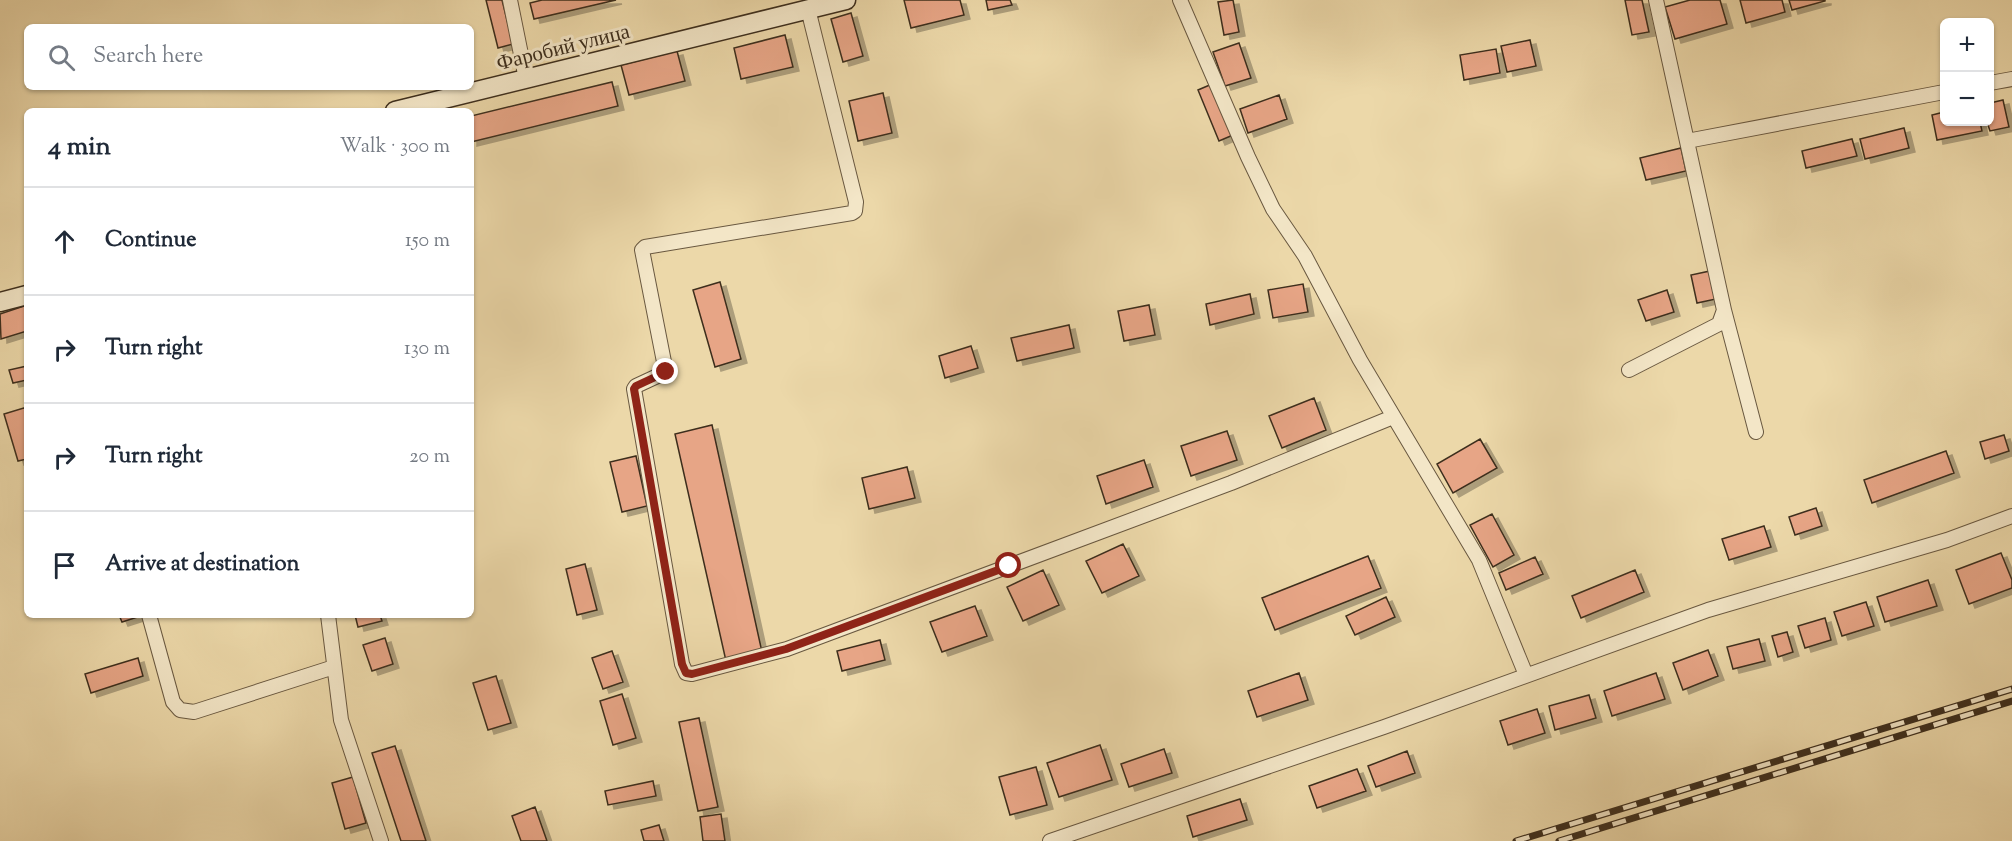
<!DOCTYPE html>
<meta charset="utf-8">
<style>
body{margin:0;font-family:"Sorts Mill Goudy",serif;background:#f6f6f7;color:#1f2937}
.controls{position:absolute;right:18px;top:18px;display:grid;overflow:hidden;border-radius:9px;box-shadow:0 2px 4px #0004}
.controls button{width:54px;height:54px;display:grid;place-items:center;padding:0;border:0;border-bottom:2px solid #e0e1e3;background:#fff;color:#1f2937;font:30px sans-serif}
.stop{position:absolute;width:18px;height:18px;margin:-14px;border:4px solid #8f2418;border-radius:50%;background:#fff}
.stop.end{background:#8f2418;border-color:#fff;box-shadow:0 2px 6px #0008}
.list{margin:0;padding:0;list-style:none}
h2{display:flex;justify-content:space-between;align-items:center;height:78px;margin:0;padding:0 24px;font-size:26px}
h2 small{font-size:20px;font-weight:400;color:#747a83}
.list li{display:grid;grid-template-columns:39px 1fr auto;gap:18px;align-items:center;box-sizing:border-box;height:108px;padding:0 24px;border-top:2px solid #e0e1e3}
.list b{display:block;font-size:22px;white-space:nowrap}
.list em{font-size:20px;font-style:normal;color:#747a83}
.icon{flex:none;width:33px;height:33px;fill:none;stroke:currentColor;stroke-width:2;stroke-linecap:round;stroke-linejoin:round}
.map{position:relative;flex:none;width:2012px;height:841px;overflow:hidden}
.search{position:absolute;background:#fff;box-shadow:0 2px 4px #0004;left:24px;top:24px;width:450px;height:66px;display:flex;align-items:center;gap:15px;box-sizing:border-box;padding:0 21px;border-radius:9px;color:#747a83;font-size:22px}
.panel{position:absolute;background:#fff;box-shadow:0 2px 4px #0004;left:24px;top:108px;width:450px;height:510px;border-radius:9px}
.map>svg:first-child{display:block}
</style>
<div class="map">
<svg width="2012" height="841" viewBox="0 0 2012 841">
<defs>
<filter id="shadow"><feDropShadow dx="6" dy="4" stdDeviation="0" flood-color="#0004"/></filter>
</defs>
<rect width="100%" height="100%" fill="#ecd8a9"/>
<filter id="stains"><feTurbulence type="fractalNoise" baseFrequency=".00333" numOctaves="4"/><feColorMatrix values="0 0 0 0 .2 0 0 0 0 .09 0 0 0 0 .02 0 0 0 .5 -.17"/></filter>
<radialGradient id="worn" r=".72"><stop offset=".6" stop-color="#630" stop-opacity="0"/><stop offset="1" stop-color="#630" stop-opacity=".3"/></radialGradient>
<!-- building -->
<path fill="#e7a586" stroke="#3d2e1d" stroke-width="1.5" filter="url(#shadow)" d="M486 0H502L513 44 498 48Z
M542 0H616L534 19 530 3Z
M904 0H960L964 15 911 28Z
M986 0H1010L1012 5 988 10Z
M1233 0 1239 32 1224 35 1218 2Z
M1625 0H1642L1649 32 1632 35Z
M1690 0H1720L1727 24 1675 39 1665 7Z
M1740 0H1782L1785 12 1746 23Z
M1789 0H1825V1L1792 10Z
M851 13 863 56 843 62 831 19Z
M785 35 793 67 741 79 734 48Z
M1530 40 1536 66 1507 72 1501 46Z
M1239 43 1251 78 1225 86 1213 52Z
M1496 49 1500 73 1464 80 1460 55Z
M677 51 685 81 629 95 621 65Z
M612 82 618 106 471 142V116Z
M1212 84 1233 135 1219 141 1198 90Z
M883 93 892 133 858 141 849 101Z
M1279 95 1287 119 1248 133 1240 109Z
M2003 100 2009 127 1990 131 1987 122H1990V103Z
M1944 112V122H1980L1982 131 1937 140 1932 115Z
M1904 128 1909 148 1865 159 1860 139Z
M1852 139 1857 156 1806 168 1802 151Z
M1681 148 1686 171 1646 180 1640 158Z
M1710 271 1716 299 1697 303 1691 275Z
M720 282 741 359 715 367 693 290Z
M1303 284 1308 312 1273 318 1268 290Z
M1667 290 1674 312 1646 321 1638 300Z
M1250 294 1254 314 1210 325 1206 304Z
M27 305V331L1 339 0 314Z
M1149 305 1155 335 1124 341 1118 311Z
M1069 325 1074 348 1017 361 1011 338Z
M971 346 978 368 945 378 939 356Z
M27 366V380L13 383 9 370Z
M1314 398 1326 430 1282 448 1269 416Z
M27 407V459L18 461 4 414Z
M712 425 762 652 726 661 675 434Z
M1227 431 1237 460 1191 476 1181 446Z
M2004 435 2009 451 1985 459 1980 442Z
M1480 439 1497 468 1453 493 1437 464Z
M1946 451 1954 473 1872 503 1864 480Z
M636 456 647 506 622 512 610 462Z
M1144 460 1153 487 1106 504 1097 476Z
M907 467 915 498 869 509 862 478Z
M1816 508 1822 526 1795 535 1789 517Z
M1492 514 1514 555 1493 567 1470 525Z
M1764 526 1771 547 1729 560 1722 539Z
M1123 544 1139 576 1102 593 1086 561Z
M2001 553 2012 580V588L1969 604 1956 570Z
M1368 556 1381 588 1275 630 1262 598Z
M1535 557 1543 574 1506 590 1499 573Z
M585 564 597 610 577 615 566 569Z
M1043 570 1059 605 1023 621 1007 587Z
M1635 570 1644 592 1581 618 1572 596Z
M1928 580 1937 606 1885 622 1877 597Z
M1386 597 1395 617 1355 635 1346 616Z
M1866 602 1874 626 1842 636 1834 612Z
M975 606 987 636 942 652 930 622Z
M119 615H140L141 616 122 622Z
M355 615H380L382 621 358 627Z
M1825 618 1831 640 1805 648 1798 626Z
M1787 632 1793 652 1778 657 1772 636Z
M385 638 393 664 372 671 363 645Z
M1759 639 1765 661 1733 669 1727 647Z
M880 640 885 660 842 671 837 651Z
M1708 650 1718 676 1683 690 1673 663Z
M612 651 623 682 603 689 592 658Z
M138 658 143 676 91 693 85 674Z
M1299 673 1308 700 1257 717 1248 691Z
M1656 673 1665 699 1612 716 1604 691Z
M496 676 511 723 488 730 473 683Z
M622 694 636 738 613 745 600 701Z
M1589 695 1596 718 1555 730 1549 706Z
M1537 709 1545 733 1508 745 1500 721Z
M699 718 718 807 698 811 679 722Z
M1100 745 1112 780 1059 797 1047 763Z
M395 746 426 841H401L372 753Z
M1164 749 1172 773 1129 787 1121 764Z
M1407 751 1415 773 1376 787 1368 766Z
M1036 767 1047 805 1010 815 999 777Z
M1357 769 1366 791 1317 808 1309 786Z
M353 777 366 823 345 829 332 783Z
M653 781 656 796 608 805 605 791Z
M1240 799 1247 820 1193 837 1187 816Z
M535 807 547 841H521L512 816Z
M721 814 725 841H703L700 817Z
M659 825 664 841H644L641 830Z"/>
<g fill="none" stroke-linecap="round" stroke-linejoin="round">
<defs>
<path id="street" d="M510 0 526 79
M1180 0 1248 157 1273 209 1305 256 1360 360 1479 560 1526 675
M1656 0 1724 310 1756 432
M808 9 856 202 855 211 852 213 645 247 642 250 666 372 636 386 634 389 682 664 686 673 692 674 787 649 1231 483 1393 417
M1990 83 2012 79
M1687 141 1944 92
M1629 370 1719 324 1724 310
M149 615 173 702 180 710 194 712 334 667
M328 615 341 720 381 841
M1050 841 1384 727 1708 610 1947 540 2012 516"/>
<path id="secondary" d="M395 111 846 0
M0 302 27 295"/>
</defs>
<!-- street casing -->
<use href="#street" stroke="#695840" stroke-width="16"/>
<!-- secondary casing -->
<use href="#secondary" stroke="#3d2e1d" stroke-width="21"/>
<!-- street -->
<use href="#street" stroke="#f3e6c7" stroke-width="14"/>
<!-- secondary -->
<use href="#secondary" stroke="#f3e6c7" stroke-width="18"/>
<defs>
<path id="rail" d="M1516 841 2012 689
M1559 841 2012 701"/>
</defs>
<!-- rail casing -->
<use href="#rail" stroke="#3d2e1d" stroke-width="7"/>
<!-- rail -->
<use href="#rail" stroke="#f3e6c7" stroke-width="4.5" stroke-dasharray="14" stroke-linecap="butt"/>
</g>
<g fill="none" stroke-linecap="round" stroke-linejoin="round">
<!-- route -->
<path stroke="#8f2418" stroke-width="8" d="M666 372 636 386 634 389 682 664 686 673 692 674 786 649 1009 566"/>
</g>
<g text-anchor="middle" stroke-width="6" stroke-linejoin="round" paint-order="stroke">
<!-- street labels -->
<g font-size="21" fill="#3d2e1d" stroke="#f3e6c7">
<text transform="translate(563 47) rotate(-14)" y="7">Фаробий улица</text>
</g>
</g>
<rect width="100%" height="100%" filter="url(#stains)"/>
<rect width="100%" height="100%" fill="url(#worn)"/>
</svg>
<div class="controls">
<button>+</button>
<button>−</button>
</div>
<div class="stop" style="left:1009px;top:566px"></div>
<div class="stop end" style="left:666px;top:372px"></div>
<div class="search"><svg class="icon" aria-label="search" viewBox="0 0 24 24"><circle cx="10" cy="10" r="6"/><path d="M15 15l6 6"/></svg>Search here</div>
<section class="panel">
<h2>4 min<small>Walk · 300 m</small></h2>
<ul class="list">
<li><svg class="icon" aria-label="ahead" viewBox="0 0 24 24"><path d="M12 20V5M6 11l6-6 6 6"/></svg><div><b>Continue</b></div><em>150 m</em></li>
<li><svg class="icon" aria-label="right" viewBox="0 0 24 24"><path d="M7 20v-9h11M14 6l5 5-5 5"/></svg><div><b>Turn right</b></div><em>130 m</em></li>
<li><svg class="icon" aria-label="right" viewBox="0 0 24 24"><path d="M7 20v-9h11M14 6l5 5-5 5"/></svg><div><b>Turn right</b></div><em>20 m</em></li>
<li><svg class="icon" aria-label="arrive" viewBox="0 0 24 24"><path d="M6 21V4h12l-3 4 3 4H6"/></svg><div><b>Arrive at destination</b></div></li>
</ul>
</section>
</div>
